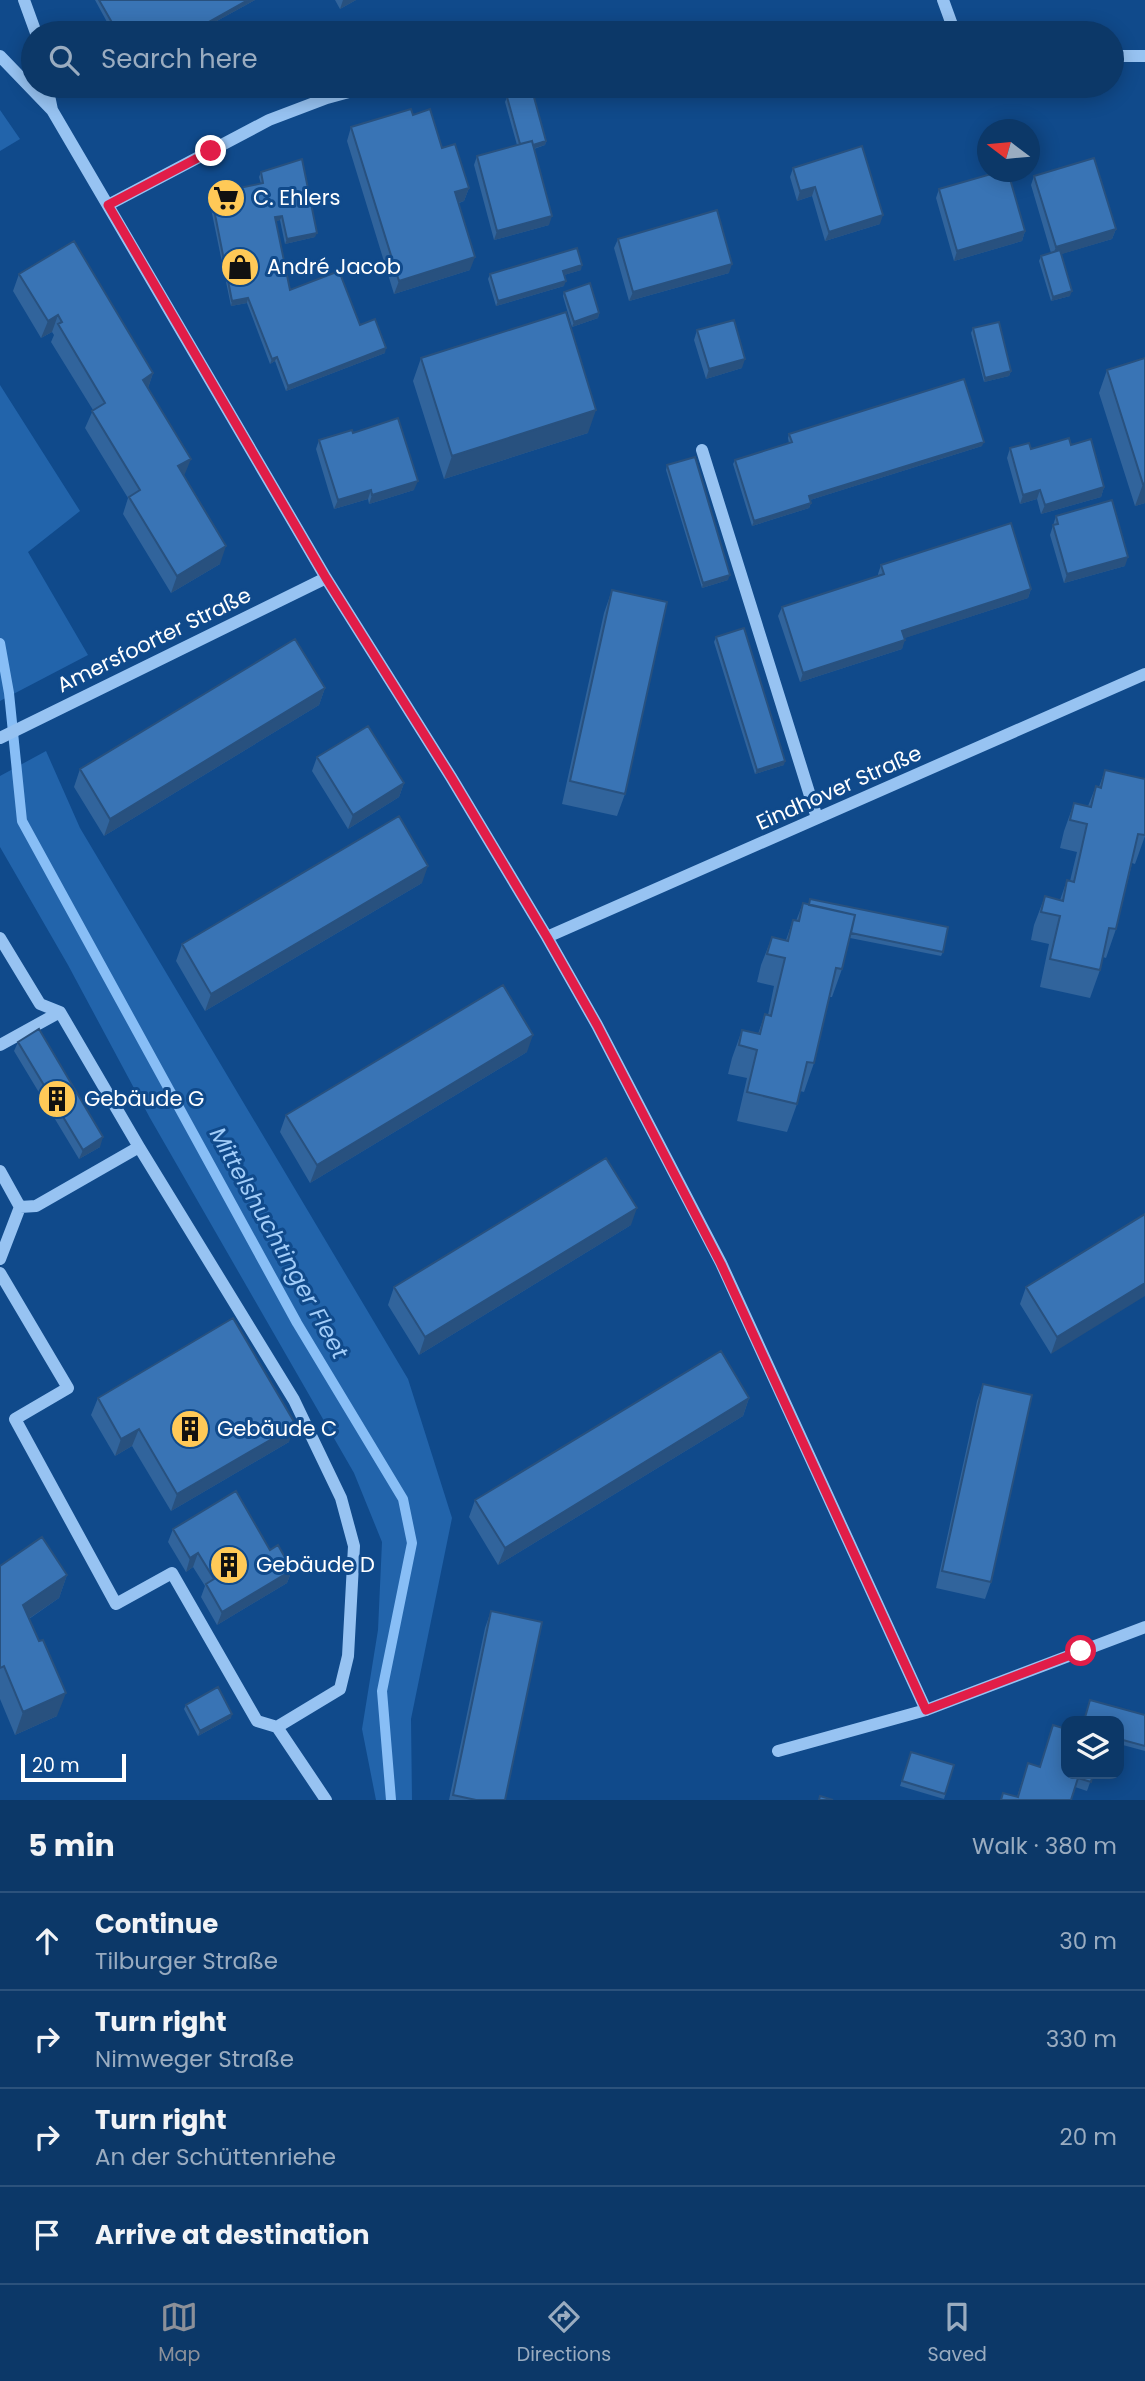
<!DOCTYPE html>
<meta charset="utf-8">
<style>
body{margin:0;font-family:Poppins,sans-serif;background:#1a4371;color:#f1f3f6}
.controls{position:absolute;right:21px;bottom:21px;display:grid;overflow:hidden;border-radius:14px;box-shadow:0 4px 18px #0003}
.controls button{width:63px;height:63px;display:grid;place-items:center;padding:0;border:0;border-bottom:2px solid #2c527c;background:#0c3868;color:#f1f3f6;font:35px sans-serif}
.compass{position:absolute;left:977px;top:119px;width:63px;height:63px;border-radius:50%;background:#0c3868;box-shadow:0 4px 18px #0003;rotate:286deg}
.scale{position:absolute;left:21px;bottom:18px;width:105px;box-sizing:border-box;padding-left:7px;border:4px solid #fff;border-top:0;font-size:19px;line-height:24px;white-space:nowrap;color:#fff;-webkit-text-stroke:5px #104a8b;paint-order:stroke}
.stop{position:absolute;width:21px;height:21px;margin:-16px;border:5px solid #e11d48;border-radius:50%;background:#fff}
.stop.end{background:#e11d48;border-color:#fff;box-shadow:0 2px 7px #0008}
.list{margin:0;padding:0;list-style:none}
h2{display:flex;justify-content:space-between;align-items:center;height:91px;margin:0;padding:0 28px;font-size:30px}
h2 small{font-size:23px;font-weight:400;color:#9aacc0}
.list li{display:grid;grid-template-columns:46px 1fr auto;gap:21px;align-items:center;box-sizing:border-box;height:98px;padding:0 28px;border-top:2px solid #2c527c}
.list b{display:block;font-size:26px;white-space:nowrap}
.list p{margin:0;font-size:23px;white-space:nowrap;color:#9aacc0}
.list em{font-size:23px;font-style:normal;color:#9aacc0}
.icon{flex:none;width:38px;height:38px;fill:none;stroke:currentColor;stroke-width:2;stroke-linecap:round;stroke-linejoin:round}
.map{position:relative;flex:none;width:1145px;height:1800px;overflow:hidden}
.search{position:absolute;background:#0c3868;box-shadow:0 4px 18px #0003;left:21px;right:21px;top:21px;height:77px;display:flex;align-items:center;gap:18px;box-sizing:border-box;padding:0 24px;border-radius:38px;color:#9aacc0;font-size:26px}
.sheet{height:483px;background:#0c3868}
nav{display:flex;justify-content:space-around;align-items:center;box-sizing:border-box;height:98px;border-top:2px solid #2c527c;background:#0c3868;font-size:19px;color:#9aacc0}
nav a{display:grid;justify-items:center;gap:4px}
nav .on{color:#8c9099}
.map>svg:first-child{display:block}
</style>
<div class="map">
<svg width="1145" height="1800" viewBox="0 0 1145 1800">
<rect width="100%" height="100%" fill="#104a8b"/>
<!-- green -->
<path fill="#2264ab" d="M0 110 20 139 0 151Z
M0 385 80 511 28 552 88 655 0 701Z
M46 751 80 828 408 1379 452 1518 411 1719 412 1800H376L362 1729 378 1630 382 1542 354 1473 150 1118 68 965 0 847V776Z"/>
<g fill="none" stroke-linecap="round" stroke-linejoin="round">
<!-- stream -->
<path stroke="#88bef6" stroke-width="10" d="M0 643 9 693 22 821 297 1323 403 1499 412 1543 382 1691 391 1800"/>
<!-- minor -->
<path stroke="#97c3f2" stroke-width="12" d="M24 0 36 33
M943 0 955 33
M0 56 52 110 326 578 451 777 547 937 597 1025 721 1263 926 1710
M1112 56H1145
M47 86 52 110
M108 205 269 120 327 98 371 86
M702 450 817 818
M0 738 326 578
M547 937 1145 674
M0 938 40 1004 60 1012 139 1147 294 1400 341 1498 354 1546 348 1656 340 1689 277 1727
M0 1045 60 1012
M0 1171 20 1207 0 1259
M20 1207 36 1206 139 1147
M0 1273 68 1388 15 1419 116 1604 172 1573 257 1721 277 1727 326 1800
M778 1751 926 1710 1145 1627"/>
</g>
<!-- wall -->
<path fill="#31649c" d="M95 0H255L195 33H113Z
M335 0H356L340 9Z
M507 97 546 141 545 145 534 149 549 225 494 240 474 165 477 156 517 145 505 102Z
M413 115 442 148 469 188 464 201 459 203 470 270 394 294 347 141 351 127Z
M793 168 880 224 825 241 812 196 797 201 790 177Z
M261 172 315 237 285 244 280 220 276 221 290 290 360 325 385 353 286 391 275 361 270 364 247 303 231 306 209 199 211 194 261 184 259 177Z
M1034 176 1116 229 1112 239 1061 254 1070 296 1051 301 1039 261 1041 256 1051 253 1031 185Z
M939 189 1025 231 1022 241 954 261 936 198Z
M618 239 729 273 629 301 614 248Z
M581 270 564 275V286L496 306 488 279 490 274Z
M19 274 153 373 148 388 220 564 171 593 123 514 128 498 85 428 93 410 51 342 54 335 52 332 41 338 13 291Z
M564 292 599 313 598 318 572 327 563 296Z
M973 328 1011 371 1009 376 984 382 971 333Z
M697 330 742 368 706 379 694 340Z
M421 358 588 433 444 479 413 381Z
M1145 358V503L1135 506 1099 393 1107 370Z
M353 433 414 490 369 504 368 499 334 509 316 449 319 440Z
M789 434 982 446 810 500 811 503 809 508 752 526 733 464 735 460 789 443 788 438Z
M1071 445 1104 487 1101 497 1041 514 1037 499 1020 504 1007 458 1010 448 1031 449Z
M667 465 728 580 702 588 666 470Z
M1056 516 1125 566 1064 583 1050 535Z
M881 565 1031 589 1028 598 904 638 902 649 800 682 778 616 782 607 878 576V574Z
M612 590 625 794 617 816 562 804 604 613Z
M716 637 784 765 755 774 714 642Z
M325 688 319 705 104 836 74 787 80 769Z
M317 757 404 783 399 797 348 829 312 771Z
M1105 770 1145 779V836L1135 864 1132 863 1116 929 1106 958 1103 957 1100 970 1090 998 1040 987 1049 944 1031 940 1034 925 1045 896 1060 900 1067 880 1070 881 1077 852 1060 848 1064 831 1074 803 1088 806 1096 786 1099 787Z
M422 883 205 1011 176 961 182 944Z
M810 899 943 952 941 956 850 938 842 969 832 997H829L814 1063 804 1092 800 1091 797 1104 787 1132 737 1121 747 1078 728 1074 732 1058 742 1030 758 1034 765 1014 768 1015 774 986 757 982 761 965 772 937 786 940 793 920 796 921 803 903 808 905Z
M18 1042 100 1147 79 1159 14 1051Z
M527 1052 310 1183 280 1132 286 1115Z
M1145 1214 1051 1354 1020 1304 1026 1287Z
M631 1225 419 1355 388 1305 394 1287Z
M983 1384 991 1582 985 1599 936 1588 977 1401Z
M98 1398 289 1442 171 1511 132 1446 115 1456 91 1415Z
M749 1398 743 1416 498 1565 469 1517 475 1500Z
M173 1529 270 1550 292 1570 287 1583 217 1625 201 1597 205 1586 193 1567 186 1572 168 1542Z
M0 1566 67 1575 59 1598 29 1619 57 1716 15 1735 0 1699Z
M491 1611 505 1800H449L485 1628Z
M186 1705 231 1718 198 1736 184 1709Z
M1145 1715V1751L1119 1744V1721Z
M1053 1725 1093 1774 1087 1791 1075 1787 1071 1800H1001L1003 1793 1017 1797 1028 1763 1040 1767Z
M911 1752 954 1765 944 1799 900 1786Z"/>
<!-- shaded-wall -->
<path fill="#28517f" d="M248 0H255L195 33H189Z
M343 0H356L340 9Z
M546 141 545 145 519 153 521 148Z
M815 187 812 196 797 201 800 191Z
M469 188 464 201 451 205 455 192Z
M883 215 880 224 825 241 829 232Z
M282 216 280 220 274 222 275 217Z
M552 216 549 225 494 240 497 231Z
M1116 229 1112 239 1052 257 1056 247Z
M1025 231 1022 241 954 261 957 251Z
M317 233 315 237 285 244 287 239Z
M475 257 470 270 394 294 399 281Z
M732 264 729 273 629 301 633 292Z
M582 265 581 270 561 276 563 271Z
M566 281 564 286 496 306 498 301Z
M1072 291 1070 296 1051 301 1053 297Z
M248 298 247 303 231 306 232 301Z
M599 313 598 318 572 327 574 322Z
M58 315 52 332 41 338 48 321Z
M386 348 385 353 286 391 288 386Z
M277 357 275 361 270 364 272 359Z
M745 359 742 368 706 379 709 369Z
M1011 371 1009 376 984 382 985 378Z
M153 373 147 391 143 380Z
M596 410 588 433 444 479 452 456Z
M984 442 982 446 807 501 809 496Z
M191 459 184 476 172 484 178 466Z
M418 481 414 490 369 504 372 495Z
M1145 483V503L1135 506 1143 484Z
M1104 487 1101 497 1041 514 1045 505Z
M371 490 368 499 334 509 338 500Z
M1040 490 1037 499 1020 504 1023 495Z
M811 503 809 508 752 526 754 521Z
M226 546 220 564 171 593 177 576Z
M1128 557 1125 566 1064 583 1067 574Z
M730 575 728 580 702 588 703 583Z
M1031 589 1028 598 899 640 902 631Z
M905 640 902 649 800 682 803 673Z
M325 688 319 705 104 836 110 819Z
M785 761 784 765 755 774 757 770Z
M404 783 399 797 348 829 353 815Z
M428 866 422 883 205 1011 211 994Z
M533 1035 527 1052 310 1183 317 1165Z
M103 1137 100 1147 79 1159 83 1150Z
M637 1208 631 1225 419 1355 425 1337Z
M1145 1283V1296L1051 1354 1057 1337Z
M749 1398 743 1416 498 1565 505 1548Z
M296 1425 289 1442 171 1511 177 1494Z
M139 1429 132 1446 115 1456 121 1439Z
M198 1553 193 1567 186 1572 190 1558Z
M292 1570 287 1583 217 1625 222 1612Z
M67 1575 59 1598 15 1628 23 1605Z
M66 1693 57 1716 15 1735 23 1712Z
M232 1714 231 1718 198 1736 200 1731Z"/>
<!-- building -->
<path fill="#3974b5" stroke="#28517f" stroke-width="2" d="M99 0H248L189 33H118Z
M532 90 546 141 533 145 532 141 520 144 507 97Z
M411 109 413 115 430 109 442 148 455 144 469 188 455 192 475 257 399 281 351 127Z
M532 141 552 216 497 231 477 156Z
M862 146 883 215 829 232 815 187 800 191 793 168Z
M1094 158 1116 229 1056 247 1034 176Z
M302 159 317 233 287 239 282 216 275 217 290 290 339 271 360 325 375 319 386 348 288 386 277 357 272 359 248 298 232 301 211 194 263 183 261 172Z
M998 172H1008L1025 231 957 251 939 189Z
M717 210 732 264 633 292 618 239Z
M74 241 153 373 143 380 191 459 178 466 226 546 177 576 129 497 140 490 92 411 105 403 58 324 62 322 58 315 48 321 19 274Z
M577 248 582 265 563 271 566 281 498 301 490 274Z
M1060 250 1072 291 1053 297 1041 256Z
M590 283 599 313 574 322 564 292Z
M566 312 596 410 452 456 421 358Z
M734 320 745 359 709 369 697 330Z
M999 322 1011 371 985 378 973 328Z
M1145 358V483L1143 484 1107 370Z
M964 379 984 442 809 496 811 503 754 521 735 460 792 442 789 434Z
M398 418 418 481 372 495 371 490 338 500 319 440 352 430 353 433Z
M1069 438 1071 445 1091 439 1104 487 1045 505 1040 490 1023 495 1010 448 1029 443 1031 449Z
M695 457 730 575 703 583 667 465Z
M1112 500 1128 557 1067 574 1053 525 1058 524 1056 516Z
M1011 523 1031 589 902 631 905 640 803 673 782 607 884 574 881 565Z
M612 590 667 602 625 794 570 781Z
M744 628 785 761 757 770 716 637Z
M295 639 325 688 110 819 80 769Z
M368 726 404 783 353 815 317 757Z
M1105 770 1145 779V835L1138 834 1116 929 1109 928 1100 970 1050 959 1060 916 1041 912 1045 896 1063 901 1067 880 1074 882 1087 824 1070 820 1074 803 1091 807 1096 786 1101 788Z
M399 816 428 866 211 994 182 944Z
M810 899 948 927 943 952 851 933 855 915 809 905Z
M803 903 855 915 842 969 836 968 814 1063 807 1062 797 1104 747 1092 757 1050 739 1045 742 1030 760 1034 765 1014 771 1016 785 958 767 954 772 937 788 941 793 920 799 921Z
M503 985 533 1035 317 1165 286 1115Z
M39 1029 103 1137 83 1150 18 1042Z
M606 1158 637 1208 425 1337 394 1287Z
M1145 1214V1283L1057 1337 1026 1287Z
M233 1318 296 1425 177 1494 139 1429 121 1439 98 1398Z
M721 1351 749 1398 505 1548 475 1500Z
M983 1384 1032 1395 991 1582 942 1571Z
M236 1491 270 1550 278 1545 292 1570 222 1612 206 1584 214 1579 198 1553 190 1558 173 1529Z
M42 1537 67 1575 23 1605 39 1641 43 1640 66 1693 23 1712 4 1666 0 1668V1566Z
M491 1611 542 1622 505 1800H476L453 1795Z
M218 1687 232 1714 200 1731 186 1705Z
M1090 1700 1145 1715V1746L1119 1739V1721H1084Z
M1053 1725 1066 1729V1774H1093L1091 1782 1078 1778 1071 1800H1001L1003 1793 1018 1797 1028 1763 1040 1767Z
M911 1752 954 1765 945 1794 902 1781Z
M820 1796 833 1800H819Z"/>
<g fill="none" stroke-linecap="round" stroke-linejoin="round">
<!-- route -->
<path stroke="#e11d48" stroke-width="9" d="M211 151 108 205 326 578 451 777 547 937 597 1025 721 1264 926 1710 1081 1651"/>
</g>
<!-- icons -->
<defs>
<symbol id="supermarket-disc" viewBox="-11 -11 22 22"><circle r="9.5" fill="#ffc957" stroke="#104a8b"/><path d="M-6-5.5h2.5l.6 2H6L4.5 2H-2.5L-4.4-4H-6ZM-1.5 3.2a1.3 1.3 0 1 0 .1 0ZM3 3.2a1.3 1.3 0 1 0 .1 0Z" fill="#111"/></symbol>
<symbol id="shop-disc" viewBox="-11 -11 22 22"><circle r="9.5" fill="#ffc957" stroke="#104a8b"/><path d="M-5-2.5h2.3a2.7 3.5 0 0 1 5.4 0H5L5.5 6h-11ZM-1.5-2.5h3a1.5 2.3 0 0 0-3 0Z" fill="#111"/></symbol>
<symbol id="building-disc" viewBox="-11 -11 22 22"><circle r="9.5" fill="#ffc957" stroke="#104a8b"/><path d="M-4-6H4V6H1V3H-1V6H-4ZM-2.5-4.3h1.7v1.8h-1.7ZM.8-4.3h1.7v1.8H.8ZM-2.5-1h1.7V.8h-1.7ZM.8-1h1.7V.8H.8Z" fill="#111"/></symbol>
</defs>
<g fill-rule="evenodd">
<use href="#supermarket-disc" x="204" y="176" width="44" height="44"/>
<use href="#shop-disc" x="218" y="245" width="44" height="44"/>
<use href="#building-disc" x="35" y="1077" width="44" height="44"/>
<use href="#building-disc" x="168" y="1407" width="44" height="44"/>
<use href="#building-disc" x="207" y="1543" width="44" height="44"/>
</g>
<g text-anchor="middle" stroke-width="6" stroke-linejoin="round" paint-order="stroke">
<!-- poi labels -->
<g font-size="21" fill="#fff" stroke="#104a8b" text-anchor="start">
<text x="253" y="205">C. Ehlers</text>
<text x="267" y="274">André Jacob</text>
<text x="84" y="1106">Gebäude G</text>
<text x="217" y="1436">Gebäude C</text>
<text x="256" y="1572">Gebäude D</text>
</g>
<!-- street labels -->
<g font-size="21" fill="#fff" stroke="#104a8b">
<text transform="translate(154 640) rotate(-26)" y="7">Amersfoorter Straße</text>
<text transform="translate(839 788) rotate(-24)" y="7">Eindhover Straße</text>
</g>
<!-- water labels -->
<g font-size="23" font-style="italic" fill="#a2cdf9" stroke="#104a8b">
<text transform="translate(279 1243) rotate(61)" y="8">Mittelshuchtinger Fleet</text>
</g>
</g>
</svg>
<div class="controls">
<button><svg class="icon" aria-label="layers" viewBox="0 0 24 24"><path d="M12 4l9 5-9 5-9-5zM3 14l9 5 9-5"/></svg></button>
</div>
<svg class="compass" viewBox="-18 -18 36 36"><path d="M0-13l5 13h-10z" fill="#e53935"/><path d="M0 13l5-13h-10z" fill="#9aacc0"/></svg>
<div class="scale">20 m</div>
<div class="stop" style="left:1081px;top:1651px"></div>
<div class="stop end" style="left:211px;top:151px"></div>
<div class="search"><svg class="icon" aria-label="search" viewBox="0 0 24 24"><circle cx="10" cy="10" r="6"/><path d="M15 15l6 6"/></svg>Search here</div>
</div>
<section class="sheet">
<h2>5 min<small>Walk · 380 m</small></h2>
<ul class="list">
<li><svg class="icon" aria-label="ahead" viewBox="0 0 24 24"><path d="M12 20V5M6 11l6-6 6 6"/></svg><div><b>Continue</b><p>Tilburger Straße</p></div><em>30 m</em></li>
<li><svg class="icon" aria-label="right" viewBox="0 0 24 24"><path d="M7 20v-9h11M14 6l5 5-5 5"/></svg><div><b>Turn right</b><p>Nimweger Straße</p></div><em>330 m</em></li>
<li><svg class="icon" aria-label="right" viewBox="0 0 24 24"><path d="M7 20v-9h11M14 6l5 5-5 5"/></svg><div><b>Turn right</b><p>An der Schüttenriehe</p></div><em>20 m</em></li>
<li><svg class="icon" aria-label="arrive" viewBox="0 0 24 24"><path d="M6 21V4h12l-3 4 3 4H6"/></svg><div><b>Arrive at destination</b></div></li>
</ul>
</section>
<nav>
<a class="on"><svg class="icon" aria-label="map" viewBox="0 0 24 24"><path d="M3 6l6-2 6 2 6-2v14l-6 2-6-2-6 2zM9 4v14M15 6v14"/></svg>Map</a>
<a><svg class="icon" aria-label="directions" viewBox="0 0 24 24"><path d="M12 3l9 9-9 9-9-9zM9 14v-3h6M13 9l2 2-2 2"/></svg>Directions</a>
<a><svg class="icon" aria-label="saved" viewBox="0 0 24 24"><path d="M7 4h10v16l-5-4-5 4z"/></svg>Saved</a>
</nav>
